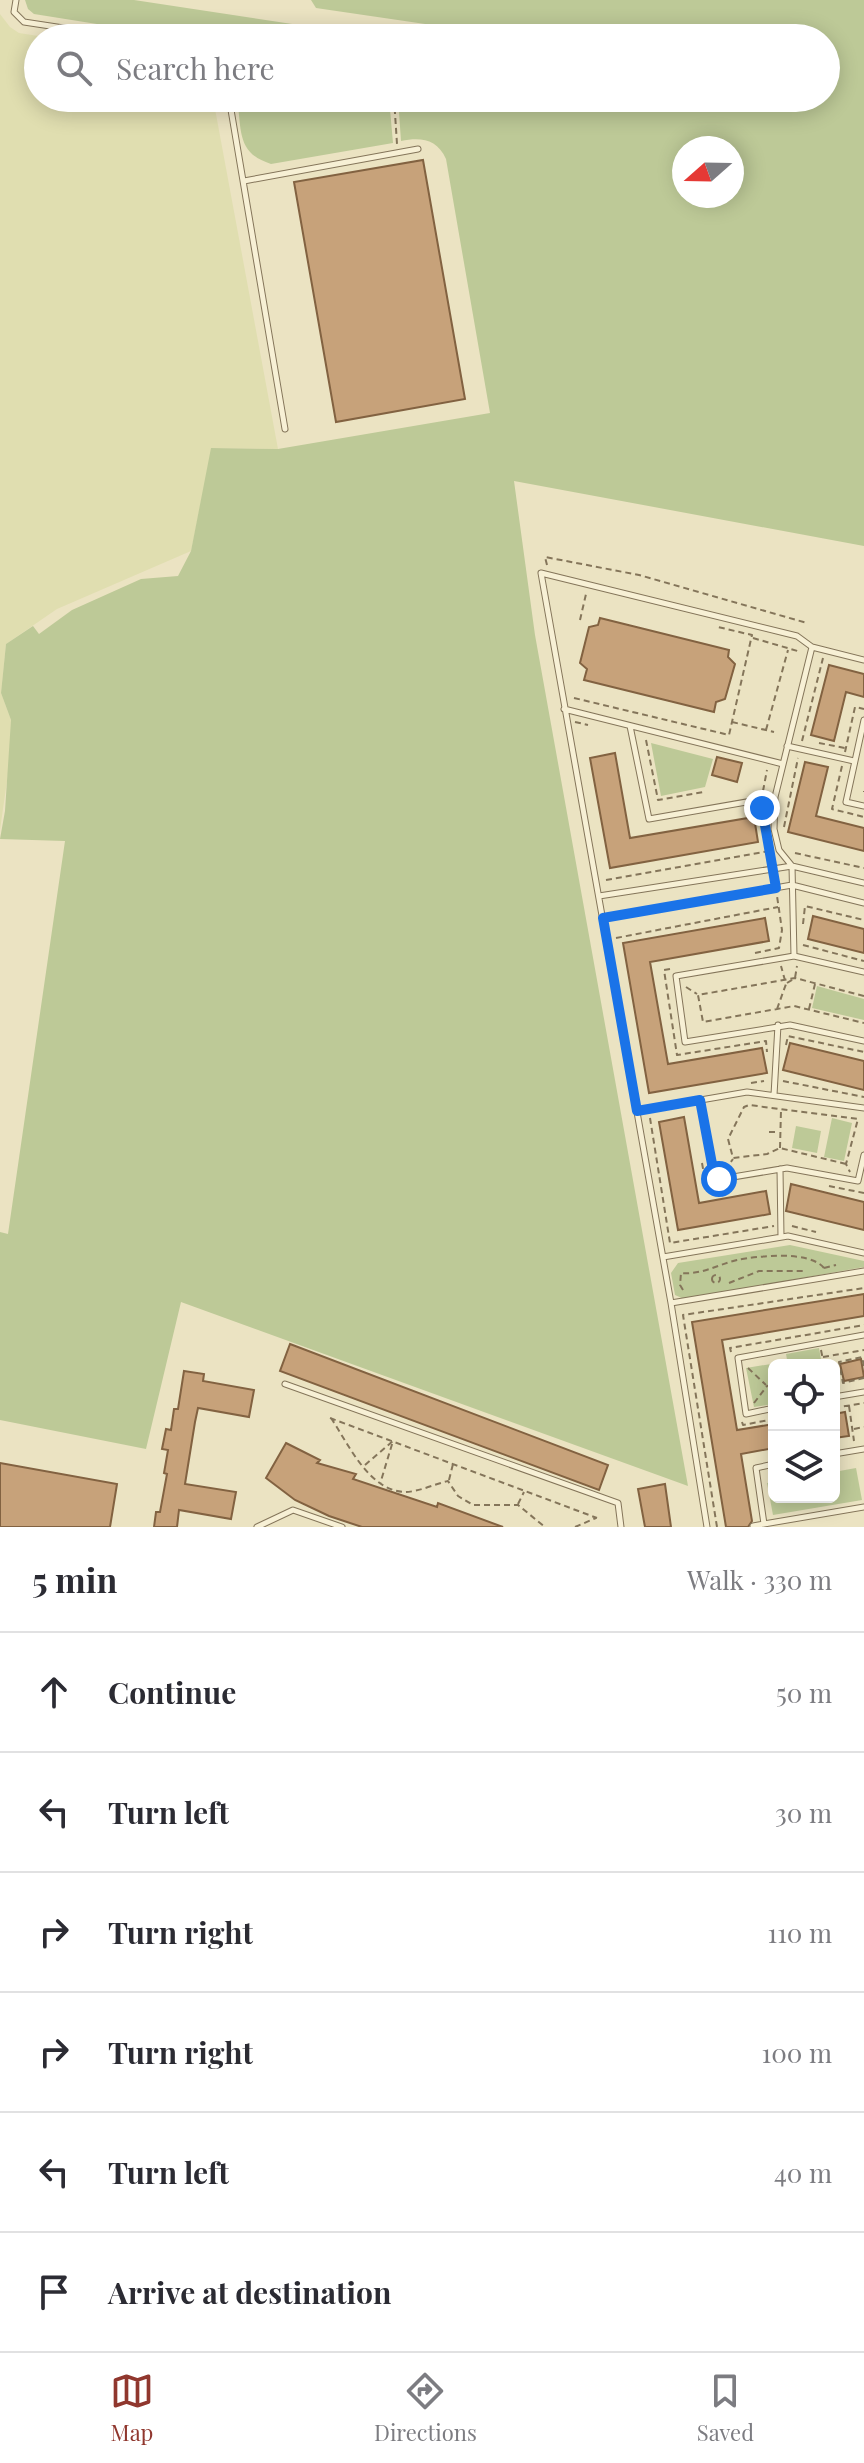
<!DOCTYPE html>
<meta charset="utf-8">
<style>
body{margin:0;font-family:"Playfair Display",serif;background:#f7f7f7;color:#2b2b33}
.controls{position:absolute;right:24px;bottom:24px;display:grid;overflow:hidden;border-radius:12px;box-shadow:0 4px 20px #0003}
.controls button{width:72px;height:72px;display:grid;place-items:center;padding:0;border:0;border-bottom:2px solid #e1e1e2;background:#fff;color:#2b2b33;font:40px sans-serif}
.compass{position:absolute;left:672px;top:136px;width:72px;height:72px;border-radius:50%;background:#fff;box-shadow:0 4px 20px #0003;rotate:250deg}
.stop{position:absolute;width:24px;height:24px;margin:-18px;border:6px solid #1a73e8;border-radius:50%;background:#fff}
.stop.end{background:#1a73e8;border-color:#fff;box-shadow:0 2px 8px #0008}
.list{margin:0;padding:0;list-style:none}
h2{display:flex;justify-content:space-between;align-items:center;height:104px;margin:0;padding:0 32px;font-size:34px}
h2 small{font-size:26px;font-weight:400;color:#7c7c81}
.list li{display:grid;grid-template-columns:52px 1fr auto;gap:24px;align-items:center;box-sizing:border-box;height:120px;padding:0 32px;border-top:2px solid #e1e1e2}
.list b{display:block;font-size:30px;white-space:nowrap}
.list em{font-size:26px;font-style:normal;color:#7c7c81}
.icon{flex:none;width:44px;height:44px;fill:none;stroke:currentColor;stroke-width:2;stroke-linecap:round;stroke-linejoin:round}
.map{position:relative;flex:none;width:864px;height:1527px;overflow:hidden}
.search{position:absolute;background:#fff;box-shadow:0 4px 20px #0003;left:24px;right:24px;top:24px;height:88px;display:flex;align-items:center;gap:20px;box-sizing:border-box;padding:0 28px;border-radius:44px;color:#7c7c81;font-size:30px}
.sheet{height:824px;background:#fff}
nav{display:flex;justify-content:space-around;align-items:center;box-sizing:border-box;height:112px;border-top:2px solid #e1e1e2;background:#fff;font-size:22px;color:#7c7c81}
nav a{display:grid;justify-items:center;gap:4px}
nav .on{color:#90372e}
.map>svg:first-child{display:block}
</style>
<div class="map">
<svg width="864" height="1527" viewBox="0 0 864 1527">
<rect width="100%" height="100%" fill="#ebe3c2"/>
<!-- farmland -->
<path fill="#e0deb0" d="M0 14 10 27 19 33 51 38H38V98H213L278 449 212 448 191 551 57 609 6 644 1 693 11 720 10 760 0 830Z"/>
<!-- green -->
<path fill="#bdc997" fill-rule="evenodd" d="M25 0H134L385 38H185L34 14 28 9Z
M311 0H864V546L514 481 535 635 688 1486 181 1302 146 1449 0 1420V1232L8 1234 65 841 0 839 5 811 11 720 1 693 6 644 33 626 39 634 72 610 141 579 178 576 191 551 211 448 278 449 490 413 446 159C437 139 421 137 401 141L398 98H826V38H466V30L316 8ZM684 148H732V196H684Z
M237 98H389L393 143 271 164C236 153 242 130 237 98Z
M651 743 713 759 705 787 661 796Z
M817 986 864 999V1020L812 1008Z
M832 1118 852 1123 844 1161 824 1157Z
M796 1126 821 1131 817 1153 792 1148Z
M790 1245 864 1261V1267L684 1299 675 1295 671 1273 678 1263Z
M819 1348 822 1365H788L786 1354Z
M783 1362V1365H774V1404L754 1407 746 1368Z
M856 1468 862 1500 773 1515 767 1483 774 1482V1497H834V1472Z"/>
<!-- building -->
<path fill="#c7a27a" stroke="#826241" stroke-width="2" d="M423 160 465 399 336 422 294 182Z
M600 618 729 650 728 657 735 664 725 699 716 702 714 712 584 680 587 669 580 663 589 627 598 625Z
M829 665 864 674V697L846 692 834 741 811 735Z
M615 753 630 838 754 817 758 842 610 868 590 758Z
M717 757 742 763 737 782 712 775Z
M805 762 828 767 816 816 864 828V851L788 832Z
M813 916 864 929V953L808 939Z
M765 918 769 941 650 962 668 1064 762 1048 767 1073 649 1093 623 943Z
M790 1043 864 1061V1090L783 1070Z
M684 1117 699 1203 766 1191 770 1214 678 1230 659 1122Z
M791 1184 864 1202V1230L786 1211Z
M864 1294V1316L722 1340 737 1430 774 1424V1448L741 1454 752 1521 748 1527H726L692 1322Z
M290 1344 608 1465 599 1490 280 1371Z
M861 1359 864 1377 844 1381 840 1364Z
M184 1371 204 1374 203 1381 254 1390 249 1417 198 1408 195 1422 185 1484 236 1492 231 1519 179 1510 177 1527H154L156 1512H160L167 1474 164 1473 168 1450 162 1449 166 1429 171 1430 174 1409H178Z
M845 1412 849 1436 834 1438V1414Z
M286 1443 320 1460 317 1463 356 1474 353 1479 437 1507 438 1503 503 1527H362L329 1516 295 1500 266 1478Z
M0 1463 117 1484 110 1527H0Z
M665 1484 671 1527H645L638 1489Z"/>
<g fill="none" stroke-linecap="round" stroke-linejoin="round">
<defs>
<path id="lane" d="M16 0 14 12 24 22 129 38
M229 98 285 429
M244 181 418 149
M564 709 783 764
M864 720 846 802 864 806
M630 726 649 819 775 797
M787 746 854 761
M599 896 792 866 864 883
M603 918 792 885 864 903
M794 956 792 866 779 850 774 829 775 797 812 647
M864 972 794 956 676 976 685 1042 790 1025 864 1041
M774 1095 778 1025
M700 1100 715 1180 787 1168 858 1181 864 1155
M637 1111 747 1092 864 1108
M780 1169 781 1237
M663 1257 788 1236 864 1253
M671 1303 864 1271
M285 1384 618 1503 621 1527
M834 1397 864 1392
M774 1408 746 1414 738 1358 864 1335
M834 1454 864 1449
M774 1464 756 1468 764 1524 864 1507
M753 1526 764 1524
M257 1527 293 1510 342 1527
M707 1527 671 1303 541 573 797 636 812 647 864 660"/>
</defs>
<!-- lane casing -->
<use href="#lane" stroke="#84755a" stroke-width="7"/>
<!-- path -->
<path stroke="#84755a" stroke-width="2" stroke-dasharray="6 4" stroke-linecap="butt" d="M389 29V38
M394 98 397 144
M547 565 545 557 639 575 807 623
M580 620 586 594
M753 638 801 652
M574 698 729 735 752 635 718 627
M575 722 588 725
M732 722 774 732
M766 730 788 650
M646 740 658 800 704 792
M802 741 823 658
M819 743 845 748
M845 752 855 707 864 709
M842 766 832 809 864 817
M763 791 767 770
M864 792V791
M762 809 765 823
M784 827 798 758
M795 853 864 868
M606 880 769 851
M803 924 805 906 864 920
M616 938 778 907
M803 945 864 961
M755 953 779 948 782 930 777 896
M670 969 664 970 677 1055 766 1041 767 1052
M787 983 795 978 797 966
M686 987 697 994
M864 996 795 978 698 995 703 1022 794 1006 864 1023
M777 1009 786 984 781 966
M809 1009 815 984
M786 1045 788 1036 864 1052
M783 1081 864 1097
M751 1083 764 1081
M650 1118 670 1243 774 1226
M769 1132H779
M780 1148 781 1110
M702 1163 707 1191 716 1190
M846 1164 780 1148 767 1154 733 1158 728 1139 744 1107 749 1105 858 1119 846 1164 850 1172
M725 1170 733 1159
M829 1186 864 1193
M792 1226 816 1232
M824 1268 836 1265
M712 1279a4 4 0 1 1 8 0a4 4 0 1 1-8 0Z
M729 1283 759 1271H804
M683 1290 680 1285 681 1273C701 1275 717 1265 737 1260 758 1256 809 1250 824 1268
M821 1350 824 1365
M731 1352 730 1348 864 1325
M823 1357 864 1350
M864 1366 862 1357 839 1362 843 1383 864 1378
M748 1368 766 1385
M754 1403 767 1386 774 1385
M849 1406 854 1441
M834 1408 864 1403
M330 1418 597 1518
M331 1418C349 1445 369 1491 405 1492 418 1492 435 1484 448 1481L458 1496 473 1505H518L545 1527
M742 1422 743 1425 774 1419
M854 1429 864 1427
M365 1465 393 1441 380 1484
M449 1480 453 1464
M518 1504 524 1492
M575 1527 596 1518
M717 1527 683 1315 864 1288"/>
<!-- lane -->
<use href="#lane" stroke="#f7f0d5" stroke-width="5"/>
</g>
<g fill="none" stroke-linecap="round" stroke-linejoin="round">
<!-- route -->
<path stroke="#1a73e8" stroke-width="10" d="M719 1179 715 1180 700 1100 637 1111 603 918 776 888 762 808"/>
</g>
</svg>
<div class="controls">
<button><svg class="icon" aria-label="locate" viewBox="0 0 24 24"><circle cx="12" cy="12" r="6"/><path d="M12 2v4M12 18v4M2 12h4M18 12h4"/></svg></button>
<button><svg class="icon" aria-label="layers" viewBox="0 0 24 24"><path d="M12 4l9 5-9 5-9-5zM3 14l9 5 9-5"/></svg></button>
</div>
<svg class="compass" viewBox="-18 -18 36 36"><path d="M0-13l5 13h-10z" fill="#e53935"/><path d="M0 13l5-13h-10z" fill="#7c7c81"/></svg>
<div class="stop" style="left:719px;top:1179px"></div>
<div class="stop end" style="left:762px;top:808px"></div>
<div class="search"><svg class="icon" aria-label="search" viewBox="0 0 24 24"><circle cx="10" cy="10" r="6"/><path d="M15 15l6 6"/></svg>Search here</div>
</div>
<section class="sheet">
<h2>5 min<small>Walk · 330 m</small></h2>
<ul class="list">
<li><svg class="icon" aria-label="ahead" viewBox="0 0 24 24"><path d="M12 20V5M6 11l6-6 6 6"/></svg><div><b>Continue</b></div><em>50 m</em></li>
<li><svg class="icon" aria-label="left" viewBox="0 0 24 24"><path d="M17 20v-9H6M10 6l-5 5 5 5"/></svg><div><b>Turn left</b></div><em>30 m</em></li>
<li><svg class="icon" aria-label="right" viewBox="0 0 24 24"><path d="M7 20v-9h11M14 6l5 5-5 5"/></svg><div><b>Turn right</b></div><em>110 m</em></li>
<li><svg class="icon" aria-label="right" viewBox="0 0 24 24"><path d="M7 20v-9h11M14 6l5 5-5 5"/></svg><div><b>Turn right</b></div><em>100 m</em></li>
<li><svg class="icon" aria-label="left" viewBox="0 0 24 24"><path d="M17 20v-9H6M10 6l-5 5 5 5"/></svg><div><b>Turn left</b></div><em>40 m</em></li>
<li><svg class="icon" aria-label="arrive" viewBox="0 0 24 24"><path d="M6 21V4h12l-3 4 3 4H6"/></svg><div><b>Arrive at destination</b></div></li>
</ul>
</section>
<nav>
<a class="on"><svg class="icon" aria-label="map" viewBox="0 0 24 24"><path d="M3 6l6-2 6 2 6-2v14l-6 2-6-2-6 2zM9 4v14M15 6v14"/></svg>Map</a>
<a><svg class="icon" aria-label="directions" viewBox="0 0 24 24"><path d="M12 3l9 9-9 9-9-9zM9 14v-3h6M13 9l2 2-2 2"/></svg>Directions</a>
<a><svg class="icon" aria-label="saved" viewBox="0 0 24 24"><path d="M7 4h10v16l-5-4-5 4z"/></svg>Saved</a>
</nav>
